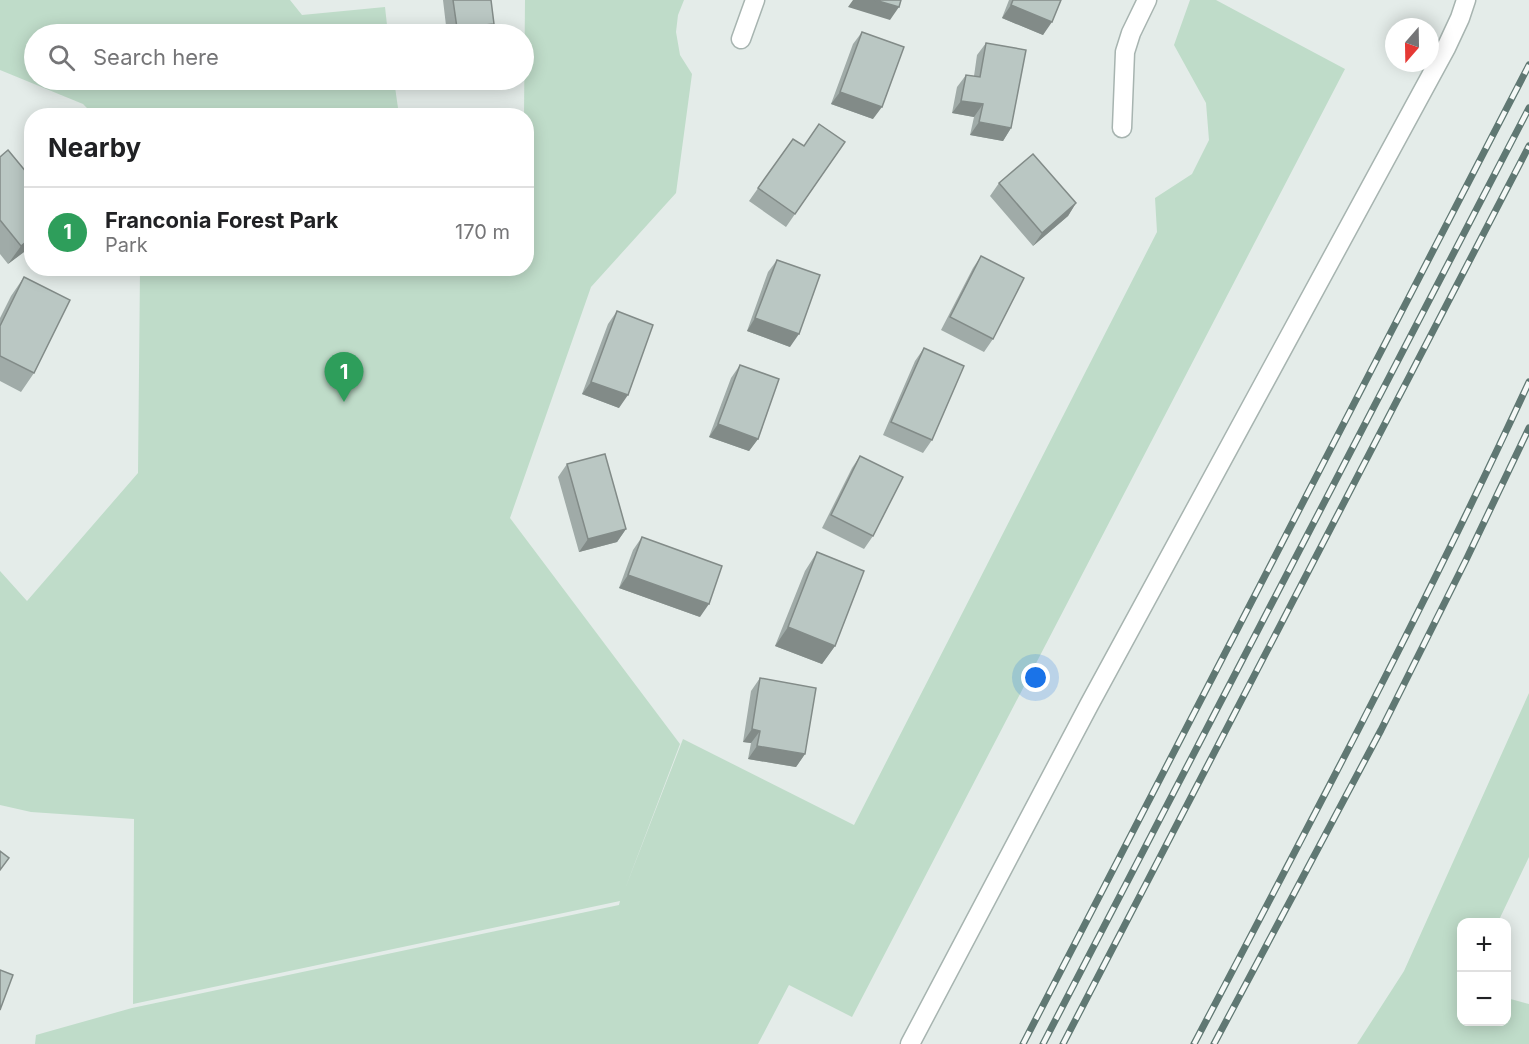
<!DOCTYPE html>
<meta charset="utf-8">
<style>
body{margin:0;font-family:Inter,sans-serif;background:#f2f2f2;color:#202124}
.controls{position:absolute;right:18px;bottom:18px;display:grid;overflow:hidden;border-radius:12px;box-shadow:0 3px 15px #0003}
.controls button{width:54px;height:54px;display:grid;place-items:center;padding:0;border:0;border-bottom:2px solid #e0e0e0;background:#fff;color:#202124;font:30px sans-serif}
.compass{position:absolute;left:1385px;top:18px;width:54px;height:54px;border-radius:50%;background:#fff;box-shadow:0 3px 15px #0003;rotate:200deg}
.you{position:absolute;left:1036px;top:678px;width:21px;height:21px;margin:-15px;border:4px solid #fff;border-radius:50%;background:#1a73e8;box-shadow:0 0 0 9px #1a73e833}
.badge{display:grid;place-items:center;width:39px;height:39px;border-radius:50%;background:#1a73e8;color:#fff;font-size:20px;font-weight:700}
.pin{position:absolute;translate:-50% -50px;filter:drop-shadow(0 2px 3px #0008)}
.pin::after{content:'';position:absolute;top:32px;width:21px;height:18px;background:inherit;clip-path:polygon(0 0,100% 0,50% 100%)}
.list{margin:0;padding:0;list-style:none}
h2{display:flex;justify-content:space-between;align-items:center;height:78px;margin:0;padding:0 24px;font-size:26px}
h2 small{font-size:20px;font-weight:400;color:#757577}
.list li{display:grid;grid-template-columns:39px 1fr auto;gap:18px;align-items:center;box-sizing:border-box;height:90px;padding:0 24px;border-top:2px solid #e0e0e0}
.list b{display:block;font-size:22px;white-space:nowrap}
.list p{margin:0;font-size:20px;white-space:nowrap;color:#757577}
.list em{font-size:20px;font-style:normal;color:#757577}
.icon{flex:none;width:33px;height:33px;fill:none;stroke:currentColor;stroke-width:2;stroke-linecap:round;stroke-linejoin:round}
.map{position:relative;flex:none;width:1529px;height:1044px;overflow:hidden}
.search{position:absolute;background:#fff;box-shadow:0 3px 15px #0003;left:24px;top:24px;width:510px;height:66px;display:flex;align-items:center;gap:15px;box-sizing:border-box;padding:0 21px;border-radius:33px;color:#757577;font-size:22px}
.panel{position:absolute;background:#fff;box-shadow:0 3px 15px #0003;left:24px;top:108px;width:510px;height:168px;border-radius:24px}
.map>svg:first-child{display:block}
</style>
<div class="map">
<svg width="1529" height="1044" viewBox="0 0 1529 1044">
<rect width="100%" height="100%" fill="#e4ece9"/>
<!-- green -->
<path fill="#bfdcc9" d="M0 0H290L302 15 385 7 388 34H34V80H394L399 115H94L83 104 0 70Z
M525 0H684L678 15 676 32 680 55 692 74 676 193 591 287 510 518 680 744 625 889 683 739 854 825 1157 232 1155 198 1192 174 1209 140 1206 103 1174 45 1190 0H1216L1345 69 852 1017 789 985 758 1044H35L36 1035 132 1008 619 905 620 901 133 1004 134 819 31 812 0 805V571L27 601 138 473 140 269 526 268V116L524 115Z
M1529 693V857L1498 922H1462V1022H1506L1507 998 1529 1004V1044H1357L1404 971Z"/>
<g fill="none" stroke-linecap="round" stroke-linejoin="round">
<defs>
<path id="minor" d="M741 39 755 0
M1122 128 1125 52 1131 33 1147 0
M910 1044 1089 705 1446 48 1460 18 1466 0"/>
</defs>
<!-- minor casing -->
<use href="#minor" stroke="#a7b4b0" stroke-width="21"/>
<!-- minor -->
<use href="#minor" stroke="#fff" stroke-width="18"/>
<defs>
<path id="rail" d="M1023 1044 1529 65
M1043 1044 1529 108
M1063 1044 1529 146
M1194 1044C1309 825 1425 607 1529 382
M1214 1044 1381 730 1466 560 1529 428"/>
</defs>
<!-- rail casing -->
<use href="#rail" stroke="#607873" stroke-width="7"/>
<!-- rail -->
<use href="#rail" stroke="#f5f9f7" stroke-width="4.5" stroke-dasharray="14" stroke-linecap="butt"/>
</g>
<!-- wall -->
<path fill="#a0aba8" d="M443 0H491L487 34H447Z
M1009 0H1061L1043 35 1002 18Z
M862 32 873 119 831 104 853 44Z
M986 43 1011 128 1003 141 970 135 974 117 952 113 957 87 966 75 974 76 977 55Z
M793 139 804 146 845 142 786 227 749 201Z
M0 157 32 179V246L8 264 0 254Z
M999 183 1076 203 1068 216 1033 246 990 196Z
M981 256 993 339 984 352 941 330 973 268Z
M777 260 790 347 747 331 768 272Z
M24 277 34 373 21 392 0 381V318L11 296Z
M617 311 619 408 582 394 608 324Z
M924 348 932 440 923 453 883 435 915 361Z
M740 365 758 439 749 451 709 437 731 378Z
M860 456 873 536 864 549 822 528 852 468Z
M567 464 626 529 617 542 579 552 558 477Z
M642 537 700 617 619 588 633 550Z
M817 552 835 646 822 664 775 646 805 571Z
M760 678 805 754 796 767 748 759 751 743 743 742 751 691Z"/>
<!-- shaded-wall -->
<path fill="#828b88" d="M853 0H875L899 7 890 20 848 7Z
M1011 5 1052 22 1043 35 1002 18Z
M494 24 487 34H452L457 28Z
M840 92 882 107 873 119 831 104Z
M961 101 983 104 974 117 952 113Z
M979 122 1011 128 1003 141 970 135Z
M1076 203 1068 216 1033 246 1042 233Z
M32 237V246L8 264 21 246Z
M755 318 799 334 790 347 747 331Z
M591 382 628 395 619 408 582 394Z
M718 424 758 439 749 451 709 437Z
M626 529 617 542 579 552 588 539Z
M628 575 709 604 700 617 619 588Z
M788 627 835 646 822 664 775 646Z
M752 729 760 731 751 743 743 742Z
M757 746 805 754 796 767 748 759Z"/>
<!-- building -->
<path fill="#bac7c3" stroke="#828b88" stroke-width="1.5" d="M453 0H491L494 24 457 28Z
M875 0H901L899 7Z
M1013 0H1061L1052 22 1011 5Z
M862 32 904 47 882 107 840 92Z
M986 43 1026 50 1011 128 979 122 983 104 961 101 966 75 980 77Z
M819 124 845 142 795 214 758 188 793 139 804 146Z
M8 150 32 179V237L21 246 0 220V157Z
M1033 154 1076 203 1042 233 999 183Z
M981 256 1024 278 993 339 950 317Z
M777 260 820 275 799 334 755 318Z
M24 277 70 300 34 373 0 356V326Z
M617 311 653 325 628 395 591 382Z
M924 348 964 366 932 440 891 422Z
M740 365 779 379 758 439 718 424Z
M605 454 626 529 588 539 567 464Z
M860 456 903 477 873 536 831 515Z
M642 537 722 566 709 604 628 575Z
M817 552 864 571 835 646 788 627Z
M760 678 816 688 805 754 757 746 760 731 752 729Z
M0 851 9 858 0 870Z
M0 970 13 975 0 1010Z"/>
</svg>
<div class="controls">
<button>+</button>
<button>−</button>
</div>
<svg class="compass" viewBox="-18 -18 36 36"><path d="M0-13l5 13h-10z" fill="#e53935"/><path d="M0 13l5-13h-10z" fill="#757577"/></svg>
<div class="you"></div>
<div class="pin badge" style="left:344px;top:402px;background:#2e9e5b">1</div>
<div class="search"><svg class="icon" aria-label="search" viewBox="0 0 24 24"><circle cx="10" cy="10" r="6"/><path d="M15 15l6 6"/></svg>Search here</div>
<section class="panel">
<h2>Nearby<small></small></h2>
<ul class="list">
<li><span class="badge" style="background:#2e9e5b">1</span><div><b>Franconia Forest Park</b><p>Park</p></div><em>170 m</em></li>
</ul>
</section>
</div>
